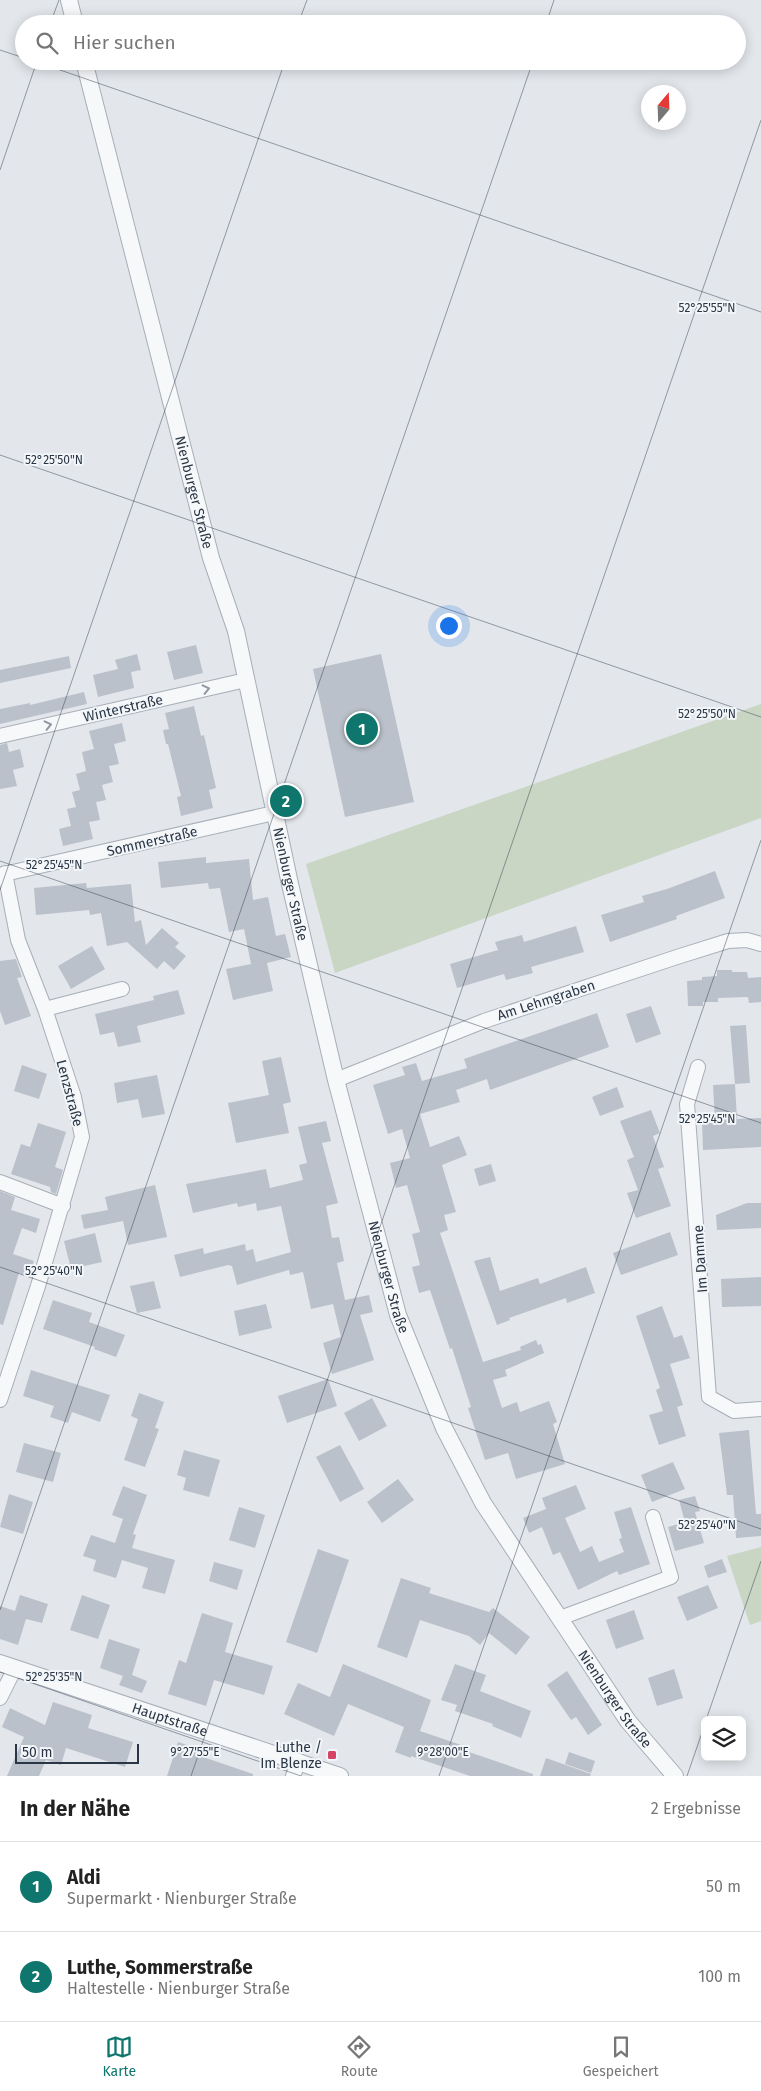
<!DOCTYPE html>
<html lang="de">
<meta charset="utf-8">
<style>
body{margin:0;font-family:"Fira Sans",sans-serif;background:#f2f2f2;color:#222}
.controls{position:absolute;right:15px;bottom:15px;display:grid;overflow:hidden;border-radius:8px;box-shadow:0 2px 12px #0003}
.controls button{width:45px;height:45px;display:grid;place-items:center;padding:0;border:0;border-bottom:1px solid #e0e0e0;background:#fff;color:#222;font:25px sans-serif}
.compass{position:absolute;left:641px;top:85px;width:45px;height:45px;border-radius:50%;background:#fff;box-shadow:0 2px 12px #0003;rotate:19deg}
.scale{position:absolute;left:15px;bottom:12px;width:124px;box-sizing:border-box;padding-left:5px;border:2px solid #2a3645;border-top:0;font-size:14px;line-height:18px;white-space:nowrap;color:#2a3645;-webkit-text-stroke:4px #f3f6f9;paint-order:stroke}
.you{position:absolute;left:448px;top:625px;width:18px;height:18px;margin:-12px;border:4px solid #fff;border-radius:50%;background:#1a73e8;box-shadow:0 0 0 8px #1a73e833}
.badge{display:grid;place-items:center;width:32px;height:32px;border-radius:50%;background:#0f766e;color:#fff;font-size:16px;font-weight:700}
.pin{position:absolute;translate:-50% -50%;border:2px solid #fff;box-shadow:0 1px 5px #0006}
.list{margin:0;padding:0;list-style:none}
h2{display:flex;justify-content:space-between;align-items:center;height:65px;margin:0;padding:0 20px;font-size:21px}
h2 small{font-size:16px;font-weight:400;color:#767676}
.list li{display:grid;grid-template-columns:32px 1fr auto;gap:15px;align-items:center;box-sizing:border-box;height:90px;padding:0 20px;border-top:1px solid #e0e0e0}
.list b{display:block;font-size:19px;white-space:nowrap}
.list p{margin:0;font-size:16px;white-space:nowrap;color:#767676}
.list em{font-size:16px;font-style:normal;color:#767676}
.icon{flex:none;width:28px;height:28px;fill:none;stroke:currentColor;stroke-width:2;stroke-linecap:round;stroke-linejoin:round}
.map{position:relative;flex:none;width:761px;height:1776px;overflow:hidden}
.search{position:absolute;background:#fff;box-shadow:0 2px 12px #0003;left:15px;right:15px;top:15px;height:55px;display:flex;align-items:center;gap:12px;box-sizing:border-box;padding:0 18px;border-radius:28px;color:#767676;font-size:19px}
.sheet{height:245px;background:#fff}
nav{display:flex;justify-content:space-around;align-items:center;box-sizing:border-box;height:70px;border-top:1px solid #e0e0e0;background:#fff;font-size:14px;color:#767676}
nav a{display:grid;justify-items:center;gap:2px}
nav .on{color:#0f766e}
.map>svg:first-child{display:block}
</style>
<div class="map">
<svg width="761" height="1776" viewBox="0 0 761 1776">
<rect width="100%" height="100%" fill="#e3e7ec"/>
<!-- green -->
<path fill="#cad6c4" d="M761 704V818L335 973 306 864Z
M761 1547V1621L750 1625 727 1556Z"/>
<!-- building -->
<path fill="#bac1ca" d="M196 645 203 673 174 680 167 652Z
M137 654 141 670 131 672 134 688 98 697 93 675 118 669 115 660Z
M381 654 414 802 345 817 313 669Z
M69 656 71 668 0 683V670Z
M84 692 87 704 0 724V709L30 703V705Z
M194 706 201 736 204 735 216 788 209 790 213 808 181 816 177 797 181 796 168 744H166L163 730 169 729 165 713Z
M122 723 126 741 114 744 119 764 109 766 113 782 102 785 106 800 96 802 100 820 89 822 93 839 63 846 59 829 71 826 67 809 76 807 72 792 80 790 76 774 86 771 82 752 94 749 89 731Z
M7 743 9 752 20 749 24 767 13 770 17 786 0 789V745Z
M206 857V863L249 859 253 900 268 897 276 936 285 934 291 957 267 963 273 991 233 1000 226 969 251 964 244 929 229 932 220 888 209 889 208 883 161 888 158 862Z
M715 871 725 898 676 916 677 919 610 942 601 915 644 902 642 896 667 889Z
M86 883 87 888 131 884 135 922 141 920 146 945 162 928 179 943 175 947 186 956 174 970 164 961 157 969 127 942 107 946 101 913 90 915 89 910 36 915 34 888Z
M576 926 584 952 531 967 533 973 506 980 504 974 457 988 450 964 498 950 495 942 522 935 524 942Z
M92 946 105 969 71 989 58 966Z
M16 959 22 977 17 978 31 1016 5 1025 0 1011V961Z
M717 970H732V972H747L748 978 761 977V1002L749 1003 748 997 718 998V1002H703V1006H688L687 981 702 980V977L717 976Z
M178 990 185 1014 137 1026 141 1042 118 1047 114 1032 100 1035 95 1014 154 1000 153 996Z
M651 1006 661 1034 636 1043 626 1014Z
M597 1013 609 1047 490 1090 487 1079 456 1090 460 1102 420 1114 430 1147 459 1136 467 1155 442 1165 456 1212 444 1215 448 1230 440 1233 483 1362 521 1350 520 1347 536 1340 538 1345 541 1344 544 1353 505 1370 507 1376 493 1380 502 1408 517 1402 520 1412 549 1401 557 1422 553 1424 565 1464 516 1479 508 1453 485 1460 468 1408 471 1407 452 1348 450 1349 430 1290 419 1293 412 1267 420 1265 412 1234 420 1232 407 1185 396 1188 390 1163 410 1158 402 1129 388 1134 373 1085 405 1075 402 1067 416 1063 422 1081 467 1068 464 1059Z
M746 1025 750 1083 735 1084 730 1026Z
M281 1057 291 1102 283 1104 289 1133 236 1143 228 1103 269 1095 262 1061Z
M22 1065 47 1074 39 1099 14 1091Z
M157 1075 165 1114 142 1118 138 1099 117 1103 114 1083Z
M735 1084 737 1119 761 1118V1147L703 1150 702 1121 715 1120 713 1085Z
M617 1087 624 1107 600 1116 592 1097Z
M651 1110 660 1133 653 1136 664 1167 658 1169 671 1206 636 1218 627 1193 638 1190 627 1160 634 1157 620 1121Z
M326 1121 331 1141 322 1143 338 1203 326 1206 332 1238 339 1237 344 1261 337 1263 345 1300 369 1295 373 1312 360 1315 374 1360 332 1374 323 1343 341 1337 333 1304 311 1309 303 1272 290 1275 289 1270 237 1285 232 1266 228 1265 180 1277 174 1255 203 1248 204 1254 245 1244 246 1251 253 1249 256 1262 291 1252 281 1206 257 1211 256 1203 238 1207 237 1203 193 1213 186 1184 266 1169 270 1188 303 1180 299 1165 307 1163 298 1127Z
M38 1123 66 1132 55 1167 63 1170 56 1194 51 1192 50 1187 11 1174 21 1144 30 1147Z
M491 1164 496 1181 479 1186 474 1169Z
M155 1185 167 1237 128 1245 123 1221 84 1229 81 1215 108 1210 105 1197Z
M0 1191 15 1197 11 1210 40 1219 36 1233 22 1228 13 1254 34 1261 29 1277 19 1273 3 1325 0 1324Z
M747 1203H761V1228L717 1230 716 1215Z
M670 1232 678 1255 621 1275 613 1253Z
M95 1233 102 1262 71 1269 64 1241Z
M490 1257 500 1291 538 1278 540 1284 586 1267 595 1293 567 1303 566 1298 509 1318 510 1320 497 1325 474 1261Z
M761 1277V1306L722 1307 721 1279Z
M154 1281 161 1308 137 1313 130 1286Z
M53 1300 92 1313 89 1322 125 1335 116 1357 94 1349 95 1347 43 1329Z
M266 1304 272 1328 239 1336 234 1311Z
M662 1306 674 1338 682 1335 690 1358 670 1364 683 1405 677 1407 686 1436 659 1445 649 1415 663 1411 656 1390 660 1388 636 1316Z
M31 1370 110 1395 100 1422 72 1412 68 1423 50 1417 54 1406 23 1396Z
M328 1379 337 1406 287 1423 278 1396Z
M139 1393 164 1402 155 1428 159 1429 145 1467 124 1460 138 1419 131 1416Z
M372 1398 387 1426 359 1441 344 1413Z
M749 1430 756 1514H761V1536L736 1538 733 1495H727L719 1433Z
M24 1443 61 1453 53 1482 16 1472Z
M340 1445 364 1489 340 1502 316 1457Z
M184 1450 220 1460 209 1497 183 1490 186 1478 177 1475Z
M673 1462 685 1489 652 1502 641 1475Z
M398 1479 414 1500 382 1523 367 1502Z
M576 1485 586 1509 565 1518 580 1552 592 1546 599 1562 624 1552 619 1539 622 1538 614 1512 631 1507 650 1564 619 1575 617 1571 578 1590 560 1552 553 1555 542 1527 529 1533 523 1518 546 1509 542 1498Z
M123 1486 147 1495 133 1534 136 1535 132 1548 175 1560 165 1594 142 1588 148 1568 122 1560 116 1578 93 1571 96 1560 83 1556 91 1535 115 1543 123 1519 112 1515Z
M9 1494 33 1502 23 1534 0 1527Z
M695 1496 700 1511 695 1512 704 1543 675 1551 668 1527 685 1522 679 1500Z
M239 1507 265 1515 255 1548 229 1540Z
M318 1549 349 1560 317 1653 286 1642Z
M722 1559 727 1572 708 1578 704 1566Z
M214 1562 243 1570 237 1590 209 1581Z
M401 1578 431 1588 429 1593 489 1612 493 1608 530 1637 516 1655 489 1633 480 1645 469 1636 420 1620 407 1658 377 1647Z
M708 1585 718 1608 687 1621 677 1597Z
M20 1595 48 1604 42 1623 26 1619 18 1645 0 1639V1606L15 1611Z
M82 1595 110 1605 98 1639 70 1630Z
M634 1610 644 1639 616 1649 606 1620Z
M202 1613 233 1623 225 1652 273 1666 264 1695 214 1680 206 1706 168 1694 179 1660 186 1663Z
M109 1639 140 1649 132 1675 147 1681 142 1693 119 1685 123 1676 100 1668Z
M343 1664 431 1700 420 1731 470 1748 469 1752 533 1774V1776H470L411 1756V1758L395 1752 404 1727 348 1704 334 1736 284 1714 298 1683 330 1697Z
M455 1664 486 1675 480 1691 531 1711 521 1738 492 1726 493 1724 455 1711 457 1705 441 1700Z
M674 1669 683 1698 657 1706 648 1678Z
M567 1671 602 1725 588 1735 576 1717 571 1720 547 1685Z
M53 1702 92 1715 88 1728 133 1742 125 1767 66 1748 61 1765 46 1760 39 1776H7L24 1737 2 1727 10 1708 45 1725Z
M178 1742 208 1752 206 1758 253 1774V1776H167Z
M569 1752 595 1761 591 1773 565 1764Z
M546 1758 591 1774 590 1776H540Z"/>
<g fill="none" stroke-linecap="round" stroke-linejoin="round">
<defs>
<path id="minor" d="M0 736 246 680
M0 875 274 813
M45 1009 122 989
M698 1067 687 1104 709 1397 734 1411 761 1409
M336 1080 484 1021 677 957 728 941 747 940 761 944
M0 1182 63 1206
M0 1400 38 1286 82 1137 74 1097 45 1009 18 940 5 873
M560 1618 671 1577 653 1517
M0 1698 15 1668
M293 1776 299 1761"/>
<g id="tertiary">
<path d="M69 0 75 24"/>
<path id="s1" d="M84 61 211 558 236 631 290 884 336 1080 398 1315 444 1428 483 1503 628 1721 675 1776"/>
<path id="s2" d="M0 1663 340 1776"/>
</g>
</defs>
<!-- minor casing -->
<use href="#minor" stroke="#a8aeb7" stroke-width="16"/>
<!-- tertiary casing -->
<use href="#tertiary" stroke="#a8aeb7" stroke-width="18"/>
<!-- minor -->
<use href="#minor" stroke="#f6f8fa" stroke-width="14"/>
<!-- tertiary -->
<use href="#tertiary" stroke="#f6f8fa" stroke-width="16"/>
</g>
<!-- one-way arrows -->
<defs><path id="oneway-chevron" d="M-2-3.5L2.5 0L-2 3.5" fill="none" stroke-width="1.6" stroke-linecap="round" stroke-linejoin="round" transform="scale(1.25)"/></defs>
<g stroke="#9097a0">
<use href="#oneway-chevron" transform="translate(206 689) rotate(-13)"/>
<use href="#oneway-chevron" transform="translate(48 725) rotate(-13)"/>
</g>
<!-- ticks -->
<path fill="none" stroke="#2a3645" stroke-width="1" stroke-opacity="0.45" d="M50 24 59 0M298 24 307 0M546 24 554 0M0 50 24 58M34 61 761 312M0 170 37 61M0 455 761 717M0 861 761 1123M0 890 285 61M0 1267 761 1529M0 1610 533 61M0 1672 301 1776M706 1720 761 1561M191 1776 761 120M439 1776 761 840M687 1776 705 1724"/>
<!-- markers -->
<rect fill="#d54466" stroke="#f3f6f9" stroke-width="2" x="327" y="1750" width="10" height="10" rx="2.5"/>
<g text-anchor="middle" stroke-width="4" stroke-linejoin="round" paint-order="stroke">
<!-- street labels -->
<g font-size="14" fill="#2a3645" stroke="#f3f6f9">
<text dy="5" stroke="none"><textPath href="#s1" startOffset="445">Nienburger Straße</textPath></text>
<text transform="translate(123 708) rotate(-13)" y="5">Winterstraße</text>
<text transform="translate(152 841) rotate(-13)" y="5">Sommerstraße</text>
<text dy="5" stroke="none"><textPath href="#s1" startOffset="849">Nienburger Straße</textPath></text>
<text transform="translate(546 1000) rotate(-18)" y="5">Am Lehmgraben</text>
<text transform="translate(70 1093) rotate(75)" y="5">Lenzstraße</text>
<text transform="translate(700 1259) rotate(-94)" y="5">Im Damme</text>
<text dy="5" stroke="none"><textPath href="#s1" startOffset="1254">Nienburger Straße</textPath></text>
<text dy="5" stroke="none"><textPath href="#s1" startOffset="1736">Nienburger Straße</textPath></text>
<text dy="5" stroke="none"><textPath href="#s2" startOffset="179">Hauptstraße</textPath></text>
</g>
<!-- poi labels -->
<g font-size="14" fill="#2a3645" stroke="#f3f6f9" text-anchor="end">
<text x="322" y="1752">Luthe /<tspan x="322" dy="16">Im Blenze</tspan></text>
</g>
</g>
<g font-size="12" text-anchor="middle" fill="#2a3645" stroke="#f3f6f9" stroke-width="4" stroke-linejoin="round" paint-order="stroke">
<text x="707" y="312">52°25'55"N</text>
<text x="54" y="464">52°25'50"N</text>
<text x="707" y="718">52°25'50"N</text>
<text x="54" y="869">52°25'45"N</text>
<text x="707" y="1123">52°25'45"N</text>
<text x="54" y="1275">52°25'40"N</text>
<text x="707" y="1529">52°25'40"N</text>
<text x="54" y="1681">52°25'35"N</text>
<text x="195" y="1756">9°27'55"E</text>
<text x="443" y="1756">9°28'00"E</text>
</g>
</svg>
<div class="controls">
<button><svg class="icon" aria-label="layers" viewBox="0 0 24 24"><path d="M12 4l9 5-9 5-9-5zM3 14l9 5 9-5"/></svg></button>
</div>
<svg class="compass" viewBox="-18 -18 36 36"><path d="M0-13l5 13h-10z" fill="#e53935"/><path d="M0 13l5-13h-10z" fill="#767676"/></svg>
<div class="scale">50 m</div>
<div class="you"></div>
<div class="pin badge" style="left:362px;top:729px">1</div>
<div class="pin badge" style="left:286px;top:801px">2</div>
<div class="search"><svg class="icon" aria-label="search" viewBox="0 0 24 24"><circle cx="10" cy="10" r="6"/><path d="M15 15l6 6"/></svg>Hier suchen</div>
</div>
<section class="sheet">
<h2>In der Nähe<small>2 Ergebnisse</small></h2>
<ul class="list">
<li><span class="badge">1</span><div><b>Aldi</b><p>Supermarkt · Nienburger Straße</p></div><em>50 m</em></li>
<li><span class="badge">2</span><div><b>Luthe, Sommerstraße</b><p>Haltestelle · Nienburger Straße</p></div><em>100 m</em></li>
</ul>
</section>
<nav>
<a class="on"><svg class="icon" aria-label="map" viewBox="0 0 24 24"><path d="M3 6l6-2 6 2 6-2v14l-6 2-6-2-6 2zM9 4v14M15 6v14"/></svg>Karte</a>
<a><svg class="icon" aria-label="directions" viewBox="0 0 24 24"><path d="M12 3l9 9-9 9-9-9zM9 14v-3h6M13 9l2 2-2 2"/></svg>Route</a>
<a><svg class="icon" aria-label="saved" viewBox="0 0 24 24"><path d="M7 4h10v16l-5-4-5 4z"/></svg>Gespeichert</a>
</nav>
